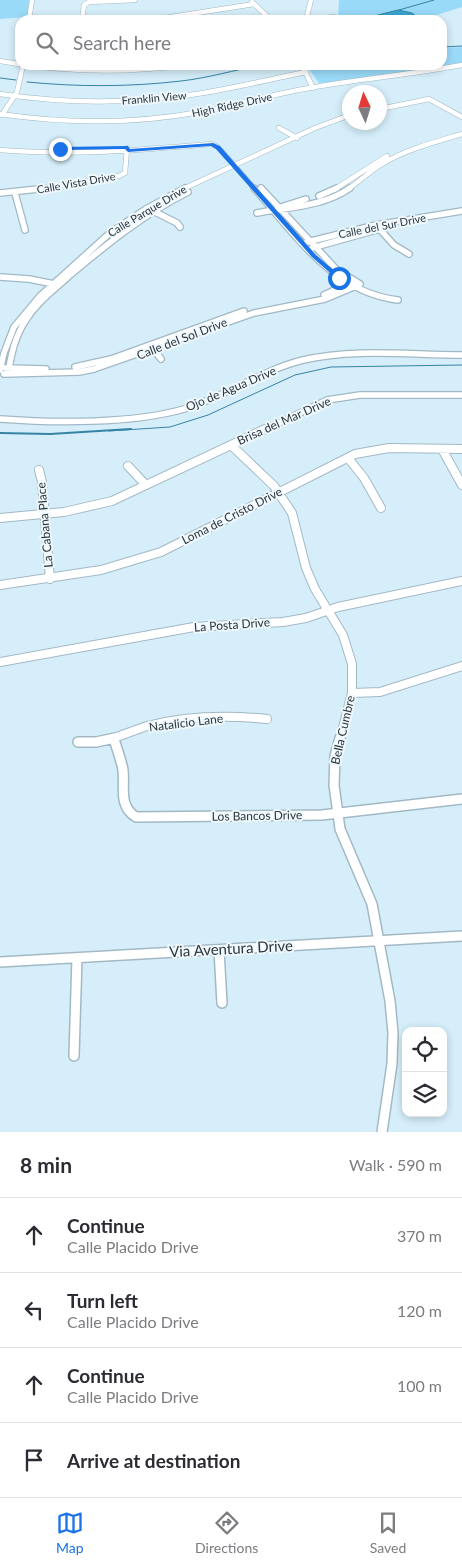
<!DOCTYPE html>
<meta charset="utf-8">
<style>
body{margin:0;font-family:Lato,sans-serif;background:#f2f2f3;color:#2b2b33}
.controls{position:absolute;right:15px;bottom:15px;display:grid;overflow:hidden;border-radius:10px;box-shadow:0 2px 8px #0003}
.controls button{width:45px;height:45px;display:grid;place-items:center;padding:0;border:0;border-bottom:1px solid #e1e1e2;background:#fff;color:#2b2b33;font:25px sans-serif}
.compass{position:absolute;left:342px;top:85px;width:45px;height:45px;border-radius:50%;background:#fff;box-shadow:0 2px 8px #0003;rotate:356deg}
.stop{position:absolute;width:15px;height:15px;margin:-11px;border:4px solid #1a73e8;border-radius:50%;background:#fff}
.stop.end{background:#1a73e8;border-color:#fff;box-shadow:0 1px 5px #0008}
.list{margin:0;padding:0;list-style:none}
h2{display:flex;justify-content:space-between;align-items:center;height:65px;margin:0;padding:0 20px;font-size:21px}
h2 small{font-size:16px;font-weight:400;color:#7c7c81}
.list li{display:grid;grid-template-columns:32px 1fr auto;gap:15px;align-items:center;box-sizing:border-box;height:75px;padding:0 20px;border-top:1px solid #e1e1e2}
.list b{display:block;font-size:19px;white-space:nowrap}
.list p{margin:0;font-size:16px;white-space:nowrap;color:#7c7c81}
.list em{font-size:16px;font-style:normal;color:#7c7c81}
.icon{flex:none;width:28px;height:28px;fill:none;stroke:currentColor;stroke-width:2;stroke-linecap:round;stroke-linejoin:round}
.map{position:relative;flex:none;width:462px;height:1132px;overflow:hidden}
.search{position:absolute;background:#fff;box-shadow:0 2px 8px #0003;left:15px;right:15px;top:15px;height:55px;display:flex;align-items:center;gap:12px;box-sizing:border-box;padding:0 18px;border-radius:15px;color:#7c7c81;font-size:19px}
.sheet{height:365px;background:#fff}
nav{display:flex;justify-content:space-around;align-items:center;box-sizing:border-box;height:70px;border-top:1px solid #e1e1e2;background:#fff;font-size:14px;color:#7c7c81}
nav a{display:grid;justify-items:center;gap:2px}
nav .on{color:#1a73e8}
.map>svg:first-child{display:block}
</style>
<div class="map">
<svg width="462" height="1132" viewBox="0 0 462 1132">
<rect width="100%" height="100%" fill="#d5eefa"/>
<!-- green -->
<path fill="#9adaf9" d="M0 0H29L28 17 0 19Z
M339 0H462V7L421 20H340L338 16Z
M462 47V63C414 72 367 79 319 83L306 65H442V48Z"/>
<!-- water -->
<path fill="#3aa5d1" stroke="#3683a4" d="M398 10 412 13 417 17 415 20H358Z"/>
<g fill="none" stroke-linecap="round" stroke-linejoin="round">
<!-- stream-far1 -->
<path stroke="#3683a4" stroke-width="1" d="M399 10 434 0
M442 47 462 46
M0 78 16 80
M27 82C78 87 130 87 181 81 208 78 235 70 261 65
M109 431 170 427 208 415 295 375 331 367 462 365"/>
<!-- stream -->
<path stroke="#3683a4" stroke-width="2" d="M0 433 50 434 131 429"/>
<defs>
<path id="minor-far3" d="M252 2 271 20
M29 20 32 0
M82 20 84 5 89 2 135 0
M152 20 254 4
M309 20 334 17
M309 20 307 16 311 0
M0 61C63 73 125 73 189 65
M302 65 313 88
M0 94C61 103 121 104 182 96 224 91 265 80 306 72
M380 109 429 99 462 117
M0 114C67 124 134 124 200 112 235 106 269 95 304 89 356 79 410 75 462 65
M2 115 17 92 23 65
M279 128 297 138
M0 150C71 156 141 150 211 144L218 147 255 189
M39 189 119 176 125 173 127 148
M183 189 315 128 350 115
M335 189 387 156
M348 189C360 181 370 171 382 164 407 149 435 142 462 134"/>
<path id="minor-far2" d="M254 188C295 234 333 293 398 300
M261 188 336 269 360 284
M0 193 48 188
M15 193 25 230
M319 196 337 188
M281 207 306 199
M151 210 177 223 180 227
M257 213C288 207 323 207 350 188
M376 225 394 245 409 254
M307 242 376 225 462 211
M312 248 376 230
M0 277 29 279 54 284
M324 295 352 282
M151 346 161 359
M75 367 111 359 244 311
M5 368 46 369
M0 370 4 353 14 327 40 296 111 232 146 209 185 188
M4 374 79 372 94 369 254 313 325 299 356 286
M8 374C11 355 15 336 26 320 37 302 54 290 69 276 107 244 144 214 188 192
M0 419C54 423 132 424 184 409 225 397 262 370 303 360 354 348 410 355 462 355
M262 431 327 400 360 395H462"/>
<path id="minor-far1" d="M231 445 274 486 292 513 306 568 315 589 343 635 352 664V693L340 739
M442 449 462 485
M348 458 364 478 381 508
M128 466 145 484
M39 470 42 482 50 579
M0 518 64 512 112 501 265 429
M0 585 101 570 161 552 355 454 389 448 462 449
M0 662 194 627 283 622 306 618 338 607 462 581
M352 693 380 692 462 666
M110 739C123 735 135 730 147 726 186 716 227 715 267 719"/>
<path id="minor" d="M340 738 335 756 334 785 340 829 372 904 390 1001 393 1033 392 1064 382 1132
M114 739C117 749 121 759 123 770 125 787 118 806 136 817L322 815 462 799
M78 742H96L115 738
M219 950 222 1003
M0 962 462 936
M74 1056 77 958"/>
</defs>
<!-- minor-far3 casing -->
<use href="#minor-far3" stroke="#a2b9c5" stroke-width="5.5"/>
<!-- minor-far2 casing -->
<use href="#minor-far2" stroke="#a2b9c5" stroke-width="8"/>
<!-- minor-far1 casing -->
<use href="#minor-far1" stroke="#a2b9c5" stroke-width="10"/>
<!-- minor casing -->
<use href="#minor" stroke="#a2b9c5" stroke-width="12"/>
<!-- minor-far3 -->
<use href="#minor-far3" stroke="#fff" stroke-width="4.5"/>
<!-- minor-far2 -->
<use href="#minor-far2" stroke="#fff" stroke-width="5.5"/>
<!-- minor-far1 -->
<use href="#minor-far1" stroke="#fff" stroke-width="8"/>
<!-- minor -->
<use href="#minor" stroke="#fff" stroke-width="9"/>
</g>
<!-- route -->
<path fill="#1a73e8" d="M213 143 220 146 316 255 341 276V279H337L312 257 216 149 211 146 128 152 125 149 60 150 58 149 60 147 128 146 130 149Z"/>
<g text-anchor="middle" stroke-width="4" stroke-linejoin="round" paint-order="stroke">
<!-- far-street labels -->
<g font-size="11" fill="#2c353a" stroke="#eef8fd">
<text transform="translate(154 98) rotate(-5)" y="4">Franklin View</text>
<text transform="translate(232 105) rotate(-12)" y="4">High Ridge Drive</text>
<text transform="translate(76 183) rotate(-10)" y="4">Calle Vista Drive</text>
<text transform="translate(147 211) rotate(-31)" y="4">Calle Parque Drive</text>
<text transform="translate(382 226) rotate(-11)" y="4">Calle del Sur Drive</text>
</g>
<!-- street labels -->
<g font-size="12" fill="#2c353a" stroke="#eef8fd">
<text transform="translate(182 339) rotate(-21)" y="4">Calle del Sol Drive</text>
<text transform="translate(231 389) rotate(-23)" y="4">Ojo de Agua Drive</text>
<text transform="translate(284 421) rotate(-24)" y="4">Brisa del Mar Drive</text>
<text transform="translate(232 516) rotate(-27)" y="4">Loma de Cristo Drive</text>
<text transform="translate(45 525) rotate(-95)" y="4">La Cabana Place</text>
<text transform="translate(232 625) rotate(-4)" y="4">La Posta Drive</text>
<text transform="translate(186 723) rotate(-7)" y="4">Natalicio Lane</text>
<text transform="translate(343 730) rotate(-77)" y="4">Bella Cumbre</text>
<text transform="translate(257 816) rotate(-1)" y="4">Los Bancos Drive</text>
</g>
<!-- near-street labels -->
<g font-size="15" fill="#2c353a" stroke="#eef8fd">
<text transform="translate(231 949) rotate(-3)" y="5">Via Aventura Drive</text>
</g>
</g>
</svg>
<div class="controls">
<button><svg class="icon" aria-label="locate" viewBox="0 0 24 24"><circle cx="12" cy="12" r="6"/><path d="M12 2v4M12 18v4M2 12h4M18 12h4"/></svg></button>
<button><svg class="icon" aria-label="layers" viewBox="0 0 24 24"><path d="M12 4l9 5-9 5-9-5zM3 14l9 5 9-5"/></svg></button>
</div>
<svg class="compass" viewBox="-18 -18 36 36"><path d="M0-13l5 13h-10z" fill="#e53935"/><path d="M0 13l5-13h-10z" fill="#7c7c81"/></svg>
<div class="stop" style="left:339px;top:278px"></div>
<div class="stop end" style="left:60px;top:149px"></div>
<div class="search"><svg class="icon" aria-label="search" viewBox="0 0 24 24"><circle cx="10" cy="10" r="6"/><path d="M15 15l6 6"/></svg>Search here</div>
</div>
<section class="sheet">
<h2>8 min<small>Walk · 590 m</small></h2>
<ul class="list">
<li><svg class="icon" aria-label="ahead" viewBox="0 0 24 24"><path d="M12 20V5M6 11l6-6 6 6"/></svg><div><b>Continue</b><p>Calle Placido Drive</p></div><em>370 m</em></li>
<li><svg class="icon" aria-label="left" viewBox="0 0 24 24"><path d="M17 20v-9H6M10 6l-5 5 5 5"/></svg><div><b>Turn left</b><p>Calle Placido Drive</p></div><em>120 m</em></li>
<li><svg class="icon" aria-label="ahead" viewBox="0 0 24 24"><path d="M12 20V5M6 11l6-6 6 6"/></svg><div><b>Continue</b><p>Calle Placido Drive</p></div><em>100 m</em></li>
<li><svg class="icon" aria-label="arrive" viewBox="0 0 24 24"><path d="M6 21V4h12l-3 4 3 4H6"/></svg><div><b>Arrive at destination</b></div></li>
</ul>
</section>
<nav>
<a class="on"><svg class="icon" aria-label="map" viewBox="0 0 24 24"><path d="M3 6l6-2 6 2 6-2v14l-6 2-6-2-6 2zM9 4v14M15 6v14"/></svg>Map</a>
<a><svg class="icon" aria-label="directions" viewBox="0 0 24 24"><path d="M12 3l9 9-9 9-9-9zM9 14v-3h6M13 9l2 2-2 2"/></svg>Directions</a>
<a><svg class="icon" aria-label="saved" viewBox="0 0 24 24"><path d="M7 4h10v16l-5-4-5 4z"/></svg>Saved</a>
</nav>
